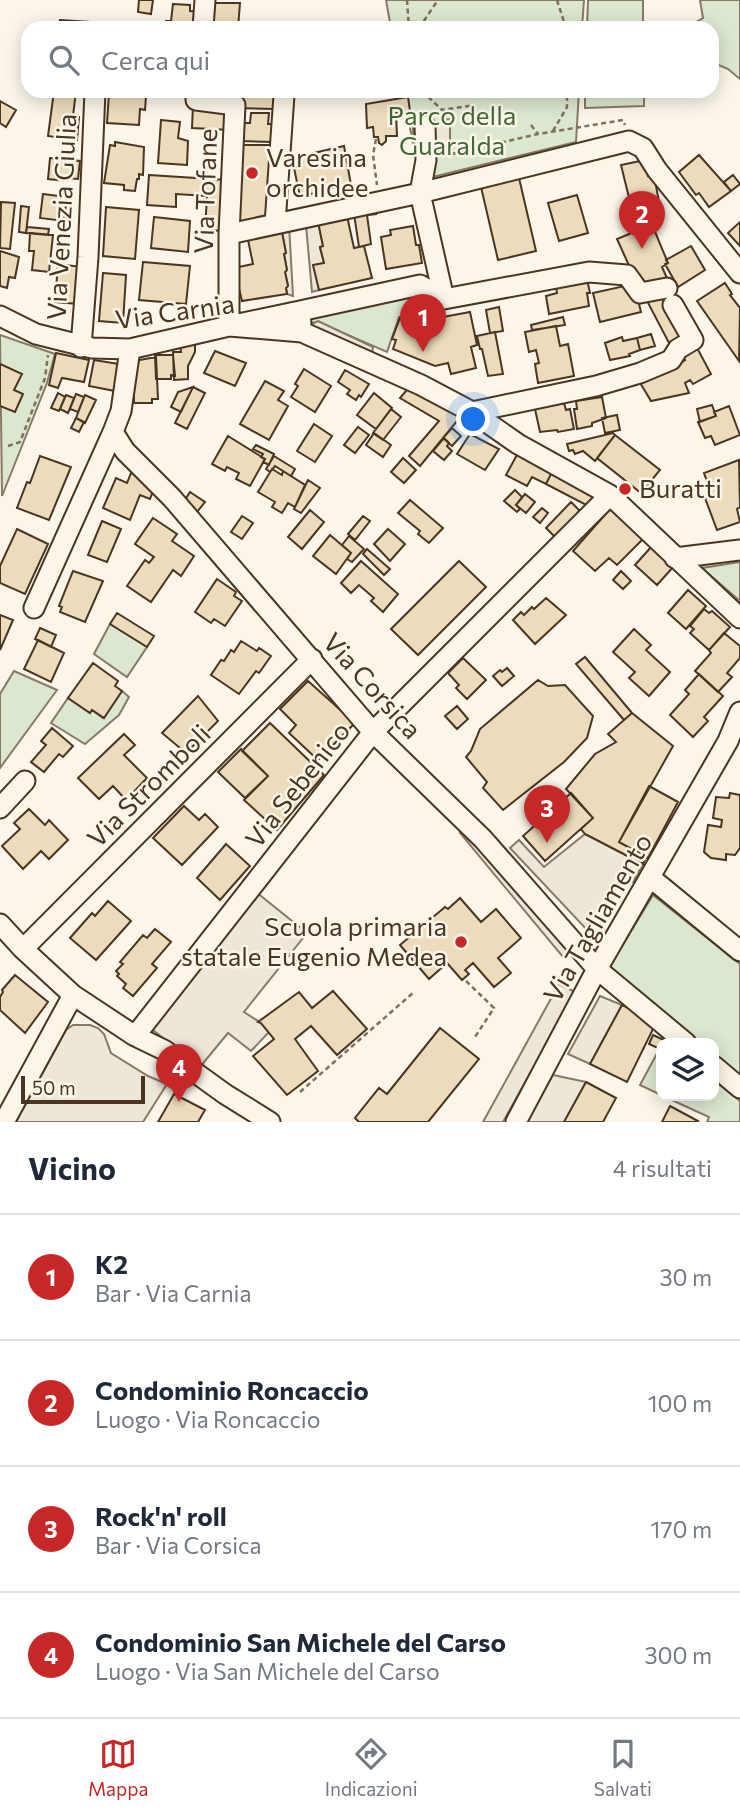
<!DOCTYPE html>
<html lang="it">
<meta charset="utf-8">
<style>
body{margin:0;font-family:Commissioner,sans-serif;background:#f2f2f3;color:#1f2937}
.controls{position:absolute;right:21px;bottom:21px;display:grid;overflow:hidden;border-radius:14px;box-shadow:0 4px 18px #0003}
.controls button{width:63px;height:63px;display:grid;place-items:center;padding:0;border:0;border-bottom:2px solid #e0e1e3;background:#fff;color:#1f2937;font:35px sans-serif}
.scale{position:absolute;left:21px;bottom:18px;width:124px;box-sizing:border-box;padding-left:7px;border:4px solid #4a3520;border-top:0;font-size:19px;line-height:24px;white-space:nowrap;color:#4a3520;-webkit-text-stroke:5px #fbf6e9;paint-order:stroke}
.you{position:absolute;left:474px;top:420px;width:24px;height:24px;margin:-18px;border:5px solid #fff;border-radius:50%;background:#1a73e8;box-shadow:0 0 0 10px #1a73e833}
.badge{display:grid;place-items:center;width:46px;height:46px;border-radius:50%;background:#c62828;color:#fff;font-size:23px;font-weight:700}
.pin{position:absolute;translate:-50% -58px;filter:drop-shadow(0 2px 4px #0008)}
.pin::after{content:'';position:absolute;top:37px;width:24px;height:21px;background:inherit;clip-path:polygon(0 0,100% 0,50% 100%)}
.list{margin:0;padding:0;list-style:none}
h2{display:flex;justify-content:space-between;align-items:center;height:91px;margin:0;padding:0 28px;font-size:30px}
h2 small{font-size:23px;font-weight:400;color:#747a83}
.list li{display:grid;grid-template-columns:46px 1fr auto;gap:21px;align-items:center;box-sizing:border-box;height:126px;padding:0 28px;border-top:2px solid #e0e1e3}
.list b{display:block;font-size:26px;white-space:nowrap}
.list p{margin:0;font-size:23px;white-space:nowrap;color:#747a83}
.list em{font-size:23px;font-style:normal;color:#747a83}
.icon{flex:none;width:38px;height:38px;fill:none;stroke:currentColor;stroke-width:2;stroke-linecap:round;stroke-linejoin:round}
.map{position:relative;flex:none;width:740px;height:1122px;overflow:hidden}
.search{position:absolute;background:#fff;box-shadow:0 4px 18px #0003;left:21px;right:21px;top:21px;height:77px;display:flex;align-items:center;gap:18px;box-sizing:border-box;padding:0 24px;border-radius:21px;color:#747a83;font-size:26px}
.sheet{height:595px;background:#fff}
nav{display:flex;justify-content:space-around;align-items:center;box-sizing:border-box;height:98px;border-top:2px solid #e0e1e3;background:#fff;font-size:19px;color:#747a83}
nav a{display:grid;justify-items:center;gap:4px}
nav .on{color:#c62828}
.map>svg:first-child{display:block}
</style>
<div class="map">
<svg width="740" height="1122" viewBox="0 0 740 1122">
<rect width="100%" height="100%" fill="#fbf6e9"/>
<!-- green -->
<path fill="#dce7d0" stroke="#887966" stroke-width="2" d="M386 0H584L582 28H391Z
M588 0H643V28H587Z
M700 0H740V79L728 69 712 62V28H691L693 24 703 18Z
M403 91H579L576 142 420 180Z
M585 91H644V106L585 108Z
M411 294 418 312 399 317 387 352 318 322 310 323 308 314Z
M0 335 55 354 47 383 2 496Z
M740 562V601L702 568Z
M110 624 147 647 127 677 94 654Z
M14 671 57 690 0 768V694Z
M122 691 129 697 119 715 85 744 51 723 68 698 89 712 92 710 103 718Z
M653 895 740 964V1080L714 1058V1043H696L608 969Z
M661 1046V1095L640 1085Z
M714 1080 740 1101V1122H707L709 1117 663 1096H714Z"/>
<!-- parking -->
<path fill="#ede7d9" stroke="#887966" stroke-width="2" d="M450 119V149L414 156 413 126Z
M318 222 323 246 320 248 324 263 314 265 319 290 312 292 306 225Z
M289 225 293 296 287 294 286 288 288 285 285 272 287 270 284 254 286 253 281 227Z
M318 321 373 347 372 355 310 325Z
M468 827 571 947 563 957 460 833Z
M585 834 643 864 633 882 622 878 588 931 510 848 519 840 544 867Z
M256 892 307 933 244 1012 261 1023 269 1032 251 1051 228 1033 200 1067 149 1027Z
M559 984 575 992 503 1122H483Z
M600 996 622 1005 590 1064 568 1054Z
M73 1025H90L98 1028 104 1034 111 1053 148 1076 167 1084 143 1122H16L66 1030Z
M553 1075 586 1082 564 1122H526Z"/>
<!-- building -->
<path fill="#ecdcbc" stroke="#4a3520" stroke-width="2" d="M139 0H153L151 14 138 12Z
M210 3H240L238 28H208Z
M173 4 190 5V11L202 12 200 28H165L166 21H171Z
M60 20 90 22V28H59Z
M54 91H76L73 116 79 117 77 140 48 136Z
M238 91H275V109L237 108Z
M109 93 146 96 145 110 140 109 139 125 107 123Z
M408 97 410 111 396 113 397 136H386V141L382 145 379 143 378 137H374L373 127 367 128 366 104Z
M0 101 16 110 6 127 0 123Z
M193 105 232 108 230 130 192 128Z
M251 113H269L268 124H272V142L242 141 243 123H250Z
M161 120 180 122 178 138 188 141 187 165 158 163Z
M115 142 144 147 143 175 139 174V179H137L135 191 124 190V185L104 183 110 145 115 146Z
M236 145H271L267 222H235Z
M344 146 351 185 314 191V193L300 197 292 158Z
M699 155 731 191 709 207 699 193 696 195 679 172Z
M50 158 80 161 78 179 67 178V181L48 179Z
M645 160 648 176 654 175 659 202 647 204 648 210 633 214 621 165Z
M149 175 227 180 224 231 205 230 207 196 176 194V207L147 205Z
M733 175 740 184 731 191 724 182Z
M519 178 536 251 498 260 481 187Z
M43 194 67 197 64 221 40 218Z
M577 195 588 233 559 241 548 203Z
M1 202 15 203 10 249 0 248Z
M21 206 29 207 26 233 19 232Z
M106 207 139 210 135 259 103 256Z
M375 207 376 214 367 215 371 244 359 247 354 214Z
M347 216 354 248 364 246 372 278 319 290 313 265 324 263 320 247 323 246 318 222Z
M154 217 190 221 188 252 151 248Z
M740 222V246L728 233Z
M413 226 416 245H419L422 263 386 269 381 237 391 235 390 230Z
M648 226 649 228 653 227 668 263 662 267 667 278 645 288 636 281 617 239Z
M27 227 49 229 48 235 26 233Z
M281 227 286 253 284 254 287 270 285 272 288 286 286 288 287 294 242 301 234 268 253 264 247 235Z
M30 233 53 235 49 272 32 270 34 251H29Z
M691 246 705 270 678 287 665 264 668 263 666 260Z
M0 251 19 257 15 278 9 277 7 288 0 286Z
M143 262 190 266 186 304 139 300Z
M58 264 82 267 78 304 55 302Z
M103 273 126 275 123 323 99 321Z
M586 275 590 293H587L589 306 549 314 546 296 557 293 555 281Z
M725 283 732 294 730 295 740 308 739 361 697 301Z
M629 285 637 296 641 312 600 322 593 293Z
M663 290 686 334 669 343 646 299Z
M499 307 503 331 490 333 486 310Z
M470 312 477 345 471 347 476 368 451 374 448 363 435 366 393 349 396 340 392 339 400 318 406 320 408 313 438 325V322L444 321 443 317Z
M563 317 565 325 532 330 531 325Z
M556 326 560 346 568 344 574 376 538 383 535 364 539 363 536 350 529 352 525 332Z
M495 332 503 374 488 376 482 349H480L477 336Z
M651 334 655 346 640 350 637 338Z
M622 337 623 341 637 338 640 350 629 354 630 356 610 360 605 343Z
M195 343V352L188 366V379L174 380 173 352H181L180 344Z
M695 344 711 374 693 384 690 380 685 383 689 393 651 401 639 381 670 369 685 360 681 352Z
M215 351 246 363 235 386 204 373Z
M56 353 89 360 84 382 62 378 58 388 49 385Z
M155 355H173L175 376 171 375V379H156Z
M156 357 158 399H152V403H134V397H131L134 361Z
M94 360 125 365 120 392 89 386Z
M0 364 22 374 14 390 23 394 15 412 0 406Z
M304 369 331 386 315 412 291 397 298 386 295 384Z
M345 370 369 384 361 397 359 395 356 400 347 394 350 390 338 382Z
M265 381 284 391 278 400 288 406 269 440 240 424Z
M411 385 462 415 420 466 409 456 439 421 400 398Z
M193 387 205 393 187 429 175 423Z
M193 387 181 412 171 407 178 392Z
M58 393 65 397 59 411 51 408Z
M374 393 392 408 376 429 357 415Z
M76 394 84 397 78 412 70 409Z
M66 395 74 398 68 413 60 409Z
M85 395 96 400 85 423 76 418Z
M602 397 606 418 592 423V426L577 429 574 409H577L576 401Z
M564 403 566 410 570 409 574 429 558 432 557 430 540 432 535 409Z
M712 405 716 416 700 422 697 409Z
M729 406 740 435 715 445 711 436 705 438 698 422 716 416 714 412Z
M391 409 401 417 383 440 373 433Z
M617 415 620 430 605 433 602 418Z
M76 418 84 422 79 432 71 428Z
M314 424 332 436 315 462 297 451Z
M358 427 369 435 355 453 344 445Z
M452 428 461 436 452 446 443 438Z
M374 433 391 445 383 457 366 445Z
M613 433 615 435 595 461 583 451 575 454 573 450 569 451 567 444Z
M470 434 499 449 485 470 457 454Z
M615 435 660 470 641 493 597 458Z
M228 436 265 459 250 486 236 479 239 473 227 467 225 471 212 464Z
M444 438 449 443 447 446 452 451 444 460 433 451Z
M256 445 274 454 269 465 263 462 265 459 261 457 263 454 253 449Z
M519 451 553 470 546 484 532 477 527 486 506 475Z
M40 456 71 467 49 520 17 508 27 482 30 483Z
M274 456 295 469 291 476 275 466 270 472 266 469Z
M403 458 416 470 404 483 391 472Z
M739 460 740 507 737 509 740 522 717 530 705 498 712 495 704 473Z
M272 469 282 475 283 471 305 485 295 507 288 503 282 513 272 507 275 502 258 492Z
M553 470 599 492 590 507 546 484Z
M131 473 156 483 150 499 140 495 130 520 103 508 116 478 127 483Z
M308 480 320 488 301 513 294 509Z
M515 490 522 497 516 505 520 509 517 512 504 501Z
M190 492 205 502 197 512 183 503Z
M525 494 535 502 526 513 516 505Z
M410 500 443 528 429 543 418 534 420 531 398 513Z
M571 502 584 515 559 541 546 528Z
M542 508 548 513 540 523 533 517Z
M610 509 643 539 617 565 609 558 595 571 573 551Z
M310 510 324 522 302 549 288 537Z
M242 516 253 523 242 539 231 532Z
M363 516 370 521 355 540 348 534Z
M153 518 177 534 172 541 194 556 181 576 173 570 151 602 127 586 145 560 149 563 154 557 135 544Z
M102 521 121 529 107 562 88 555Z
M17 529 48 544 25 594 0 583V566Z
M388 529 405 544 390 561 374 544Z
M330 535 351 553 336 574 313 556Z
M349 536 364 549 352 562 347 559 351 553 342 545Z
M652 546 674 566 657 585 635 565Z
M367 549 390 569 384 575 363 554Z
M361 561 398 594 383 612 371 601 374 598 359 585 351 593 341 583Z
M459 561 486 587 418 655 391 629Z
M73 571 103 581 85 622 60 612 62 607 59 606Z
M621 571 631 581 623 589 613 580Z
M217 579 236 592 234 596 242 601 225 626 214 619 211 623 195 612Z
M688 590 706 606 686 629 668 613Z
M546 598 566 615 535 644 513 620 521 612 524 615 532 607 534 609Z
M704 609 709 613 712 611 730 627 709 650 690 633 694 629 690 626Z
M117 613 154 636 147 647 110 624Z
M0 615 13 620 0 650Z
M40 628 56 635 51 647 35 639Z
M634 629 651 645 646 650 670 672 649 696 629 678 635 672 613 652Z
M724 633 740 646V658L727 673 732 677 718 692 695 671 711 653 709 650Z
M38 640 64 653 51 682 24 669Z
M241 641 257 651 259 648 271 656 259 673 256 671 239 694 211 675 221 660 224 661 231 650 234 652Z
M585 657 632 713 624 720 576 664Z
M463 658 486 680 467 699 456 688 459 685 448 673Z
M93 663 118 681 115 686 122 691 104 718 92 710 90 713 68 698Z
M507 668 514 676 502 686 493 676 500 670 502 672Z
M699 674 723 696 704 717 708 721 693 737 670 715 689 694 685 690Z
M538 680 548 686 565 685 593 716 587 738 564 762 503 810 483 788 487 782 466 757 471 751 480 729Z
M308 681 355 723 318 760 289 733 296 725 280 709Z
M198 696 218 721 186 753 162 733Z
M457 706 468 719 457 729 445 716Z
M632 713 673 746 619 842 646 857 643 864 585 834 581 829 593 818 566 789 595 754 616 742 608 734Z
M270 723 324 775 277 830 244 800 268 776 242 751Z
M52 728 73 746 63 757 59 754 44 772 31 762 46 745 41 741Z
M124 734 135 745 124 755 147 778 126 800 113 786 99 799 78 778Z
M241 749 268 776 245 798 218 772Z
M649 786 678 802 648 858 619 842Z
M571 793 593 818 545 861 523 836Z
M730 793 740 795V848L735 855 726 854V860L711 858 704 852 708 825 721 827 722 820 713 818 716 797 729 798Z
M184 806 199 820 205 814 218 827 182 865 153 838Z
M29 809 45 825 49 820 68 840 49 859 41 851 23 869 2 846 20 829 14 823Z
M226 844 250 866 220 900 197 878Z
M460 898 481 922 496 909 521 938 498 958 511 973 494 987 473 963 465 970 469 974 462 980 447 963 429 979 400 945 445 907 448 909Z
M108 901 131 921 96 960 70 938 92 913 95 916Z
M155 929 171 942 152 964 157 968 133 996 123 988 126 984 117 976 119 974 116 971 123 964 120 962 143 935 147 938Z
M15 975 48 1002 25 1033 0 1010V997L3 992 2 990Z
M333 991 367 1029 337 1055 311 1026 295 1039 318 1071 287 1095 253 1056 274 1039 261 1023 258 1022 299 992 312 1008Z
M622 1005 657 1021 627 1082 590 1064Z
M440 1028 479 1059 428 1122H359L355 1118 379 1088 387 1094Z
M653 1035 664 1040 660 1049 649 1044Z
M586 1082 616 1098 603 1122H564Z
M174 1094 205 1110 198 1122H158Z
M670 1106 698 1121 697 1122H662Z"/>
<g fill="none" stroke-linecap="round" stroke-linejoin="round">
<defs>
<path id="minor" d="M203 28 205 0
M197 91 196 100 235 105 229 234V326L300 311
M275 224 284 95
M229 234 420 193 426 160 425 126
M444 299 420 193 629 141 643 148 657 170 740 273
M444 299 589 272 627 275 640 293 667 288
M0 316 36 334 92 348 130 349 229 326 302 332 421 385 472 412 518 444 610 495 740 618
M301 324 300 311 420 285 444 299
M81 347 88 257 95 91
M130 349 121 411 113 432 125 451 172 498 373 732 483 839 597 969 686 1043
M472 412 596 386 640 373 671 360 678 349 693 340 673 305
M675 558 740 550
M34 608 113 432
M0 808 25 781
M651 878 740 951
M0 924 23 949 73 995 135 1036 164 1050 225 1094 270 1122
M23 949 312 659
M135 1036 373 732 610 495
M714 1066 740 1088
M4 1122 73 995
M516 1122 597 969 728 741 740 712"/>
</defs>
<!-- minor casing -->
<use href="#minor" stroke="#4a3520" stroke-width="23"/>
<!-- path -->
<path stroke="#7f6f5c" stroke-width="2.5" stroke-dasharray="5 3.5" stroke-linecap="butt" d="M407 0 409 28
M557 0 566 28
M419 28 438 0
M422 91 442 110 475 105
M531 125 538 134
M553 131 567 107V91
M376 139 373 155 377 185
M443 156 538 134 623 120 625 125
M8 446 20 442 45 378 48 355
M466 981 494 1008 475 1037
M300 1092 414 992"/>
<!-- minor -->
<use href="#minor" stroke="#fbf6e9" stroke-width="19"/>
</g>
<!-- markers -->
<g fill="#c62828" stroke="#fbf6e9" stroke-width="2.5">
<circle cx="252" cy="173" r="7"/>
<circle cx="625" cy="489" r="7"/>
<circle cx="461" cy="942" r="7"/>
</g>
<g text-anchor="middle" stroke-width="5" stroke-linejoin="round" paint-order="stroke">
<!-- park labels -->
<g font-size="26" fill="#436837" stroke="#fbf6e9">
<text x="452" y="125">Parco della<tspan x="452" dy="30">Guaralda</tspan></text>
</g>
<!-- poi labels -->
<g font-size="26" fill="#4a3520" stroke="#fbf6e9" text-anchor="start">
<text x="266" y="167">Varesina<tspan x="266" dy="30">orchidee</tspan></text>
<text x="639" y="498">Buratti</text>
<text x="447" y="936" text-anchor="end">Scuola primaria<tspan x="447" dy="30">statale Eugenio Medea</tspan></text>
</g>
<!-- street labels -->
<g font-size="26" fill="#4a3520" stroke="#fbf6e9">
<text transform="translate(206 191) rotate(-88)" y="9">Via Tofane</text>
<text transform="translate(62 217) rotate(-87)" y="9">Via Venezia Giulia</text>
<text transform="translate(175 312) rotate(-8)" y="9">Via Carnia</text>
<text transform="translate(372 686) rotate(48)" y="9">Via Corsica</text>
<text transform="translate(298 785) rotate(-52)" y="9">Via Sebenico</text>
<text transform="translate(149 786) rotate(-45)" y="9">Via Stromboli</text>
<text transform="translate(598 918) rotate(-60)" y="9">Via Tagliamento</text>
</g>
</g>
</svg>
<div class="controls">
<button><svg class="icon" aria-label="layers" viewBox="0 0 24 24"><path d="M12 4l9 5-9 5-9-5zM3 14l9 5 9-5"/></svg></button>
</div>
<div class="scale">50 m</div>
<div class="you"></div>
<div class="pin badge" style="left:423px;top:352px">1</div>
<div class="pin badge" style="left:642px;top:249px">2</div>
<div class="pin badge" style="left:547px;top:843px">3</div>
<div class="pin badge" style="left:179px;top:1102px">4</div>
<div class="search"><svg class="icon" aria-label="search" viewBox="0 0 24 24"><circle cx="10" cy="10" r="6"/><path d="M15 15l6 6"/></svg>Cerca qui</div>
</div>
<section class="sheet">
<h2>Vicino<small>4 risultati</small></h2>
<ul class="list">
<li><span class="badge">1</span><div><b>K2</b><p>Bar · Via Carnia</p></div><em>30 m</em></li>
<li><span class="badge">2</span><div><b>Condominio Roncaccio</b><p>Luogo · Via Roncaccio</p></div><em>100 m</em></li>
<li><span class="badge">3</span><div><b>Rock'n' roll</b><p>Bar · Via Corsica</p></div><em>170 m</em></li>
<li><span class="badge">4</span><div><b>Condominio San Michele del Carso</b><p>Luogo · Via San Michele del Carso</p></div><em>300 m</em></li>
</ul>
</section>
<nav>
<a class="on"><svg class="icon" aria-label="map" viewBox="0 0 24 24"><path d="M3 6l6-2 6 2 6-2v14l-6 2-6-2-6 2zM9 4v14M15 6v14"/></svg>Mappa</a>
<a><svg class="icon" aria-label="directions" viewBox="0 0 24 24"><path d="M12 3l9 9-9 9-9-9zM9 14v-3h6M13 9l2 2-2 2"/></svg>Indicazioni</a>
<a><svg class="icon" aria-label="saved" viewBox="0 0 24 24"><path d="M7 4h10v16l-5-4-5 4z"/></svg>Salvati</a>
</nav>
